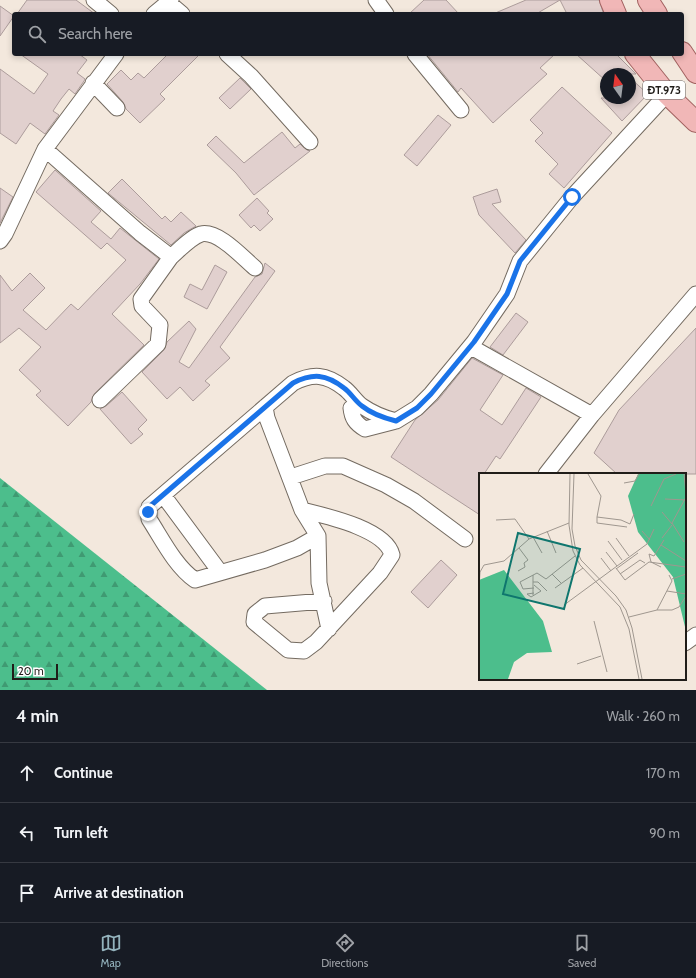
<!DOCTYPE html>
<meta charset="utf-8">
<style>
body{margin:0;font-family:Cabin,sans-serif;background:#242831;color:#f1f3f6}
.compass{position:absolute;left:600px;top:68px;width:36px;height:36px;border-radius:50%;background:#171b24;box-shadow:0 2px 6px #0003;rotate:346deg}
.scale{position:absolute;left:12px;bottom:10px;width:46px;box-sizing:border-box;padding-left:4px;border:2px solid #201d19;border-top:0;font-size:11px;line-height:14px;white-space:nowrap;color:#201d19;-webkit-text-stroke:3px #fff;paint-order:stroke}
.stop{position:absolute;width:12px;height:12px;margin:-9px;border:3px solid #1a73e8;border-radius:50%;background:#fff}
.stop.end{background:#1a73e8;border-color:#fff;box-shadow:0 1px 4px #0008}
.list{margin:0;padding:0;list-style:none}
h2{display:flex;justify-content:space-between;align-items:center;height:52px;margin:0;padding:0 16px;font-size:17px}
h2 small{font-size:13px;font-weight:400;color:#9ea1a6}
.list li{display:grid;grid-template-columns:26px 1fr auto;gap:12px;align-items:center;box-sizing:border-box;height:60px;padding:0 16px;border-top:1px solid #363941}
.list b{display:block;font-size:15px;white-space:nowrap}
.list em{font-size:13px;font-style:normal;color:#9ea1a6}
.icon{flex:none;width:22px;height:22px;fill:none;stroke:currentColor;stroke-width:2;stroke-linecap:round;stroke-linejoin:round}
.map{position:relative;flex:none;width:696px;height:690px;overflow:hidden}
.search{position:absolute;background:#171b24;box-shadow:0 2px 6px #0003;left:12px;right:12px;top:12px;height:44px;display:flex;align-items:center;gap:10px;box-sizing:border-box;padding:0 14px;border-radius:4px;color:#9ea1a6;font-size:15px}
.sheet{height:232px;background:#171b24}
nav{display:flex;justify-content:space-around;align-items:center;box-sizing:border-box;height:56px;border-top:1px solid #363941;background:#171b24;font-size:11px;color:#9ea1a6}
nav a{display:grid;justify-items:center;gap:2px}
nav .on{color:#94b3bd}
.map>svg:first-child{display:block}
</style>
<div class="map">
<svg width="696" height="690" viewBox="0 0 696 690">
<defs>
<pattern id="forest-firs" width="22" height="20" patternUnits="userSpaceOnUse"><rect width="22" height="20" fill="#4cbe8c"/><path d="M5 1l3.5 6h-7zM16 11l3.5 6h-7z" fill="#3f9a72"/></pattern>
</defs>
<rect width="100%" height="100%" fill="#f3e8dd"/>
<!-- forest -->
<path fill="url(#forest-firs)" d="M0 478 267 690H0Z"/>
<!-- building -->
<path fill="#e1d0ce" stroke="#ac9c9b" d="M27 0H76L95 14H17Z
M424 0H446L459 14H409Z
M526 0H599L603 12 600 14H567L560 0 536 14H493Z
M0 6 14 16 0 36Z
M20 54H79L87 60 77 73 85 79 84 81 75 94 69 89 61 99 53 111 59 115 45 134 30 123 16 144 0 133V69L34 94 48 74Z
M168 54H200L160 94 165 99 140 123 126 109 123 102 107 84 121 70 131 80 138 73 144 78Z
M427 54H555L540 68 547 74 493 123 461 88 458 92Z
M576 54H616L636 74H606V81Z
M240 78 251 89 230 109 219 98Z
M630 78 648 94 622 121 601 98H630Z
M562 87 612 133 564 188 549 174 558 164 535 141 543 133 530 120Z
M438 115 451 125 417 166 404 155Z
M282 132 295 148 300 144 307 150 310 151 254 195 236 173 207 145 216 136 244 163Z
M55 170 101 211 91 222 111 239 120 228 159 259 140 284 112 314 144 345 94 394 91 402 68 426 36 395 41 391 19 370 41 347 19 328 0 343V275L12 291 30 273 45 288 23 310 46 330 71 304 78 310 126 260 107 243 101 249 36 192Z
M122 179 162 219 165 216 171 222 181 212 196 226 184 233 171 245 108 193Z
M0 188 13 197 0 223Z
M497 189 501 202 492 204 526 240 515 253 479 215 473 197Z
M257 198 269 211 267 213 273 219 260 231 254 225 251 228 239 215Z
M265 263 275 271 220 347 230 358 205 381 210 385 193 401 180 387 167 399 142 372 164 350 167 342 189 321 196 329 179 362 189 368 255 277 262 274Z
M215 265 227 272 207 309 184 297 190 284 202 290Z
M516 313 528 322 503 355 490 347Z
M696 328V474H617L594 453 619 410Z
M472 358 503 375 480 410 502 425 526 388 541 397 500 459 496 456 484 474H480V515L391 457 415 420 438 400Z
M122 392 147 420 138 429 143 434 131 444 100 409 106 406Z
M441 560 457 575 428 608 411 592Z"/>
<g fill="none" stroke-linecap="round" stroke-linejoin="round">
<defs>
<path id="minor" d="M94 0 111 14
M376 0 386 14
M168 2 182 14
M154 14 171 0
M227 54 251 76 310 142
M415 54 461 110
M93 83 117 108
M45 149 140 233 171 257 141 299 142 306 160 325 158 344 100 400
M0 241 5 234 45 149 116 54
M171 257C179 250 191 237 201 234 218 230 242 257 255 268
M473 348 592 415
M361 406 351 408C352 418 355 423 365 429L396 421
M265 407 267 418 302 510 318 536 319 583 329 629
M546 474 592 415 696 294
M291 477 325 466H343L386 485 414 501 465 539
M163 495 220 572
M302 510C326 516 386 529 392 555L380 573 316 642 304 651 288 650 254 622 255 614 265 606 324 601
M318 536 297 548 265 560 195 580C175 566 162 539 149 519V507L293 383C313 373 326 374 344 388 351 393 355 401 362 406 372 413 384 418 396 421L417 408 431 394 474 342 507 294 520 261 572 197 667 94
M685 643 696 635"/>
<path id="major" d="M610 0 616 14
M648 0 657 14
M682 52 696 73
M635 54 667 94 696 122"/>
</defs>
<!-- minor casing -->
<use href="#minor" stroke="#746b61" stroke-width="17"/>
<!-- major casing -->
<use href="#major" stroke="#a26260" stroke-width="22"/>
<!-- minor -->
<use href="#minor" stroke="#fff" stroke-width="15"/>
<!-- major -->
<use href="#major" stroke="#f1b7b7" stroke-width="20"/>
</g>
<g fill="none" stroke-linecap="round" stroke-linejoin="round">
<!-- route -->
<path stroke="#1a73e8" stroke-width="5" d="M148 512 149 507 293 383C313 373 326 374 344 388 351 393 355 401 362 406 372 414 384 418 396 421L417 408 431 394 474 342 507 294 520 261 572 197"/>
</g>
<g text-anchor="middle" stroke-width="3" stroke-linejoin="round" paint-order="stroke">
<!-- shield labels -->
<rect fill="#fff" stroke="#63615e" stroke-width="1" x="643" y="81" width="42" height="18" rx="3"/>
<g font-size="11" font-weight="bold" fill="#201d19">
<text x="664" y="94">ĐT.973</text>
</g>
</g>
<!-- overview -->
<g transform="translate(479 473)">
<rect width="207" height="207" fill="#f3e8dd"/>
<path d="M159 1H207V158L194 104 159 59 149 23ZM25 97 64 148 73 179 48 180 35 189 29 206H0V107Z" fill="#4cbe8c"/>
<path fill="none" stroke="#9f978f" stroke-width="1" d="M91 1 90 52 94 78 101 92 141 134 150 156 160 206M95 1 93 56 96 73 102 87 137 123 147 137 153 155 163 206M109 1 122 23 118 44 142 47 151 51 155 41M205 1 207 21M145 10 156 8 160 1M186 26 207 27M172 33 185 6 197 1M183 39 193 51M118 44V50L148 54M17 47 36 46 50 66M68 58 77 80M163 58 171 67M54 64 63 80M137 65 150 83M183 65 193 52M129 68 143 87M205 69 193 50 207 24M182 72 207 88M127 79 138 93M122 85 132 98M182 94 172 89 170 81 175 83 185 67M137 95 146 107 170 89 207 94M137 96 159 80M39 98 46 94 45 90 49 87 40 75M73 101 82 110M141 101 161 87 166 90M54 102V122M193 106 207 101M54 109H59L68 118M0 115 1 99 5 92 25 88 50 66 90 50M55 115 44 116 41 109 58 100 67 106 96 83M76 115 104 95M188 118 207 121M55 120 48 121 52 124 62 118 55 112M85 132 168 71 175 56M178 137 193 108 190 102M150 144 178 137H193L200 134 207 123M115 148 128 199M98 191 122 183"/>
<path fill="#0f766e" fill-opacity="0.15" stroke="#0f766e" stroke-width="2" d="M39 60 101 76 85 136 24 121Z"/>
<rect width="207" height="207" fill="none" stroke="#201d19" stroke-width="2"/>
</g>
</svg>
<svg class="compass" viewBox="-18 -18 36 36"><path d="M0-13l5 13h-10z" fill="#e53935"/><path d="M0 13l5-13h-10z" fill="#9ea1a6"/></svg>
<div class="scale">20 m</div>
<div class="stop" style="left:572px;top:197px"></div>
<div class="stop end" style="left:148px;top:512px"></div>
<div class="search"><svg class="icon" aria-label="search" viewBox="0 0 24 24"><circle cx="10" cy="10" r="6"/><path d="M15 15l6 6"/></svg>Search here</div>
</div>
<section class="sheet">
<h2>4 min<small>Walk · 260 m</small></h2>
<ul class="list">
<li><svg class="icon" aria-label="ahead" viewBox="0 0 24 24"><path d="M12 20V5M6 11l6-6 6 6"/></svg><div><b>Continue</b></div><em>170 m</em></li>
<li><svg class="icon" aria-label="left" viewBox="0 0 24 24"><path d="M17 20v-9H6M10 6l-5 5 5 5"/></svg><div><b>Turn left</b></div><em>90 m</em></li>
<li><svg class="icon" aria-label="arrive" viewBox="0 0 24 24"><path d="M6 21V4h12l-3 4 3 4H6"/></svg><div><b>Arrive at destination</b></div></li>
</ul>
</section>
<nav>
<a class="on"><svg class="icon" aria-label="map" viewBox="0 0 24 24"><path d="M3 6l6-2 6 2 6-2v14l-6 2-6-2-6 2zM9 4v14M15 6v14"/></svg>Map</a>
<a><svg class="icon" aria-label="directions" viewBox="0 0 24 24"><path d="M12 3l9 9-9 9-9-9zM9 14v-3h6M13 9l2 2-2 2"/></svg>Directions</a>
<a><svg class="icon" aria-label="saved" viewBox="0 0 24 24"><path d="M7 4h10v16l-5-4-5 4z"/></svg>Saved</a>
</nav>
